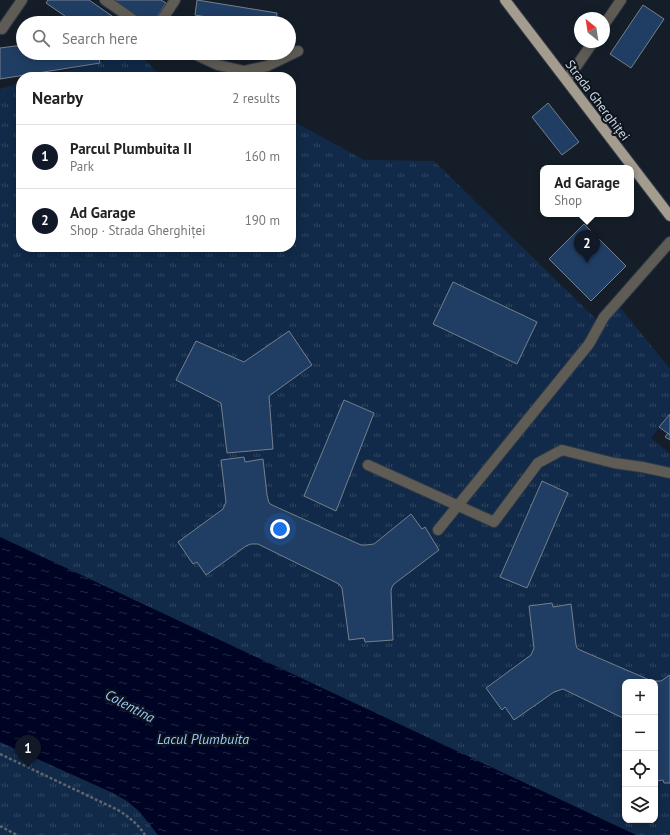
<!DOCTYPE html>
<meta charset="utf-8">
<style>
body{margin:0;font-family:"PT Sans",sans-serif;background:#f2f2f2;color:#222}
.controls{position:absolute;right:12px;bottom:12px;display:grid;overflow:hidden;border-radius:8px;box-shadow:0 2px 10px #0003}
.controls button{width:36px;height:36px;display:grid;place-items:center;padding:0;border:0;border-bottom:1px solid #e0e0e0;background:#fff;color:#222;font:20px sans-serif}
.compass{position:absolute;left:574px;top:12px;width:36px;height:36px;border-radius:50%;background:#fff;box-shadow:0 2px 10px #0003;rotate:330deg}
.you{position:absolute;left:280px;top:529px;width:14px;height:14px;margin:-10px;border:3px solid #fff;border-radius:50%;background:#1a73e8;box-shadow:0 0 0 6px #1a73e833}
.badge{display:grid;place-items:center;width:26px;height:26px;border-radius:50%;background:#111827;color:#fff;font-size:13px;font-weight:700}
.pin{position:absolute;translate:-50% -33px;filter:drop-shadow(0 1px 2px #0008)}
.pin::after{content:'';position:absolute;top:21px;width:14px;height:12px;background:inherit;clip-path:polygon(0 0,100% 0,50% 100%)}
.popup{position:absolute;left:540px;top:165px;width:94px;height:52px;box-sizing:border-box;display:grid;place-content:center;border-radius:8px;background:#fff;filter:drop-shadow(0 1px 3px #0005);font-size:13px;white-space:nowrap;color:#767676}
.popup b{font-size:15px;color:#222}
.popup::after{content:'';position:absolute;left:50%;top:100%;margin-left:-8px;border:8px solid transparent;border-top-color:#fff}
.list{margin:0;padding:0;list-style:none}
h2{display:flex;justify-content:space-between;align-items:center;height:52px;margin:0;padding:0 16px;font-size:17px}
h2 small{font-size:13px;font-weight:400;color:#767676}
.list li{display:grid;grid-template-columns:26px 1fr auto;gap:12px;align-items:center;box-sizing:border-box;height:64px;padding:0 16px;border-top:1px solid #e0e0e0}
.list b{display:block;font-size:15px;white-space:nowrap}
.list p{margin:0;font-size:13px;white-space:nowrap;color:#767676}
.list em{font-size:13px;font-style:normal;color:#767676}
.icon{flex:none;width:22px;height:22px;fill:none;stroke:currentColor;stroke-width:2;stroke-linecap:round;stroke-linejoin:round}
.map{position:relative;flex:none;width:670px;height:835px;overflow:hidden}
.search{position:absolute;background:#fff;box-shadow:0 2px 10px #0003;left:16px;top:16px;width:280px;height:44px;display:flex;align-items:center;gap:10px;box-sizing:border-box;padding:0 14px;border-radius:22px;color:#767676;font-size:15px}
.panel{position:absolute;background:#fff;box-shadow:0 2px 10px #0003;left:16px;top:72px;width:280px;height:180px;border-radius:16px}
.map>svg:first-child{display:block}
</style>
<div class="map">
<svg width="670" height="835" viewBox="0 0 670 835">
<defs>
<pattern id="grass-tufts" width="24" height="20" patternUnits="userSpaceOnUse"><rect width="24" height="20" fill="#112a49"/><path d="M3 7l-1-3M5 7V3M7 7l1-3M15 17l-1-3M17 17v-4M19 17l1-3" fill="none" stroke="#324863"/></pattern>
<pattern id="water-ripples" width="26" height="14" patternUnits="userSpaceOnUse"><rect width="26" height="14" fill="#000424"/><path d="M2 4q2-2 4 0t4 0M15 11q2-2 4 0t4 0" fill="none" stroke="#242843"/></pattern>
</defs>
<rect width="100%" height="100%" fill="#151e28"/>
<!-- grass -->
<path fill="url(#grass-tufts)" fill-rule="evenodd" d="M133 53H138L162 77H44Z
M21 83V247H291V120L364 160 434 161 598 321 619 306 670 369V413L651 438 670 454V835H636L0 537V89ZM625 682H655V820H625Z
M0 742 113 793 127 801 139 811 158 835H0Z"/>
<!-- water -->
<path fill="url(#water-ripples)" d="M0 537 636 835H158L139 811 127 801 113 793 0 742Z"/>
<!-- building -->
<path fill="#203e64" stroke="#757f8d" d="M48 0H89L122 23H75L46 3Z
M111 0H161L166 3 153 23H145Z
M197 0 277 13 276 23H243L195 15Z
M643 5 664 19 631 68 610 54Z
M23 45V53H98L100 63 0 79V48Z
M548 103 579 142 562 155 532 117Z
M584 224 626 266 591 301 549 259Z
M453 282 537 322 517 364 433 324Z
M289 331 312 365 269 396 273 449 227 453 221 403 176 380 196 341 244 362Z
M344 400 374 413 336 511 304 496Z
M670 414V435L659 427Z
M668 433 670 435V440L665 437Z
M244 457 245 462 263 459 267 495 269 503 272 505 361 545H366L374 544 411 514 422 529 425 527 439 550 394 584 392 587 391 591 393 640 365 642 364 638 349 640 342 588 340 585 337 583 258 544H251L246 546 206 575 197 562 193 564 178 542 223 509 226 502 221 460Z
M542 481 568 493 527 588 500 577Z
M552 603 553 607 571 604 576 645 577 648 580 650 652 681H661L670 675V783H664L663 780 655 781V682H625V719L563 689 554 692 514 720 505 707 502 710 486 688 531 655 534 648 529 606Z"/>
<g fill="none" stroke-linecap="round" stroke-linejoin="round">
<defs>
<path id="minor" d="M105 0 138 23
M160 23 175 0
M604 25 621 0
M2 29 22 0
M192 53 218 65 244 71 267 66 298 51
M567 80 593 42
M368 465 494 522 538 463 562 450 614 463 642 467 670 473
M438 530 589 344 604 317 670 242"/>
<path id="major" d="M505 0 670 216"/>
</defs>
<!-- minor casing -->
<use href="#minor" stroke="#333b45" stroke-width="12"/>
<!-- major casing -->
<use href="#major" stroke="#333b45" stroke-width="12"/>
<!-- path -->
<path stroke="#5d656e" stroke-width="2.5" stroke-dasharray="3 2" stroke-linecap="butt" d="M0 754 118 810C129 817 138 824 145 835
M0 826 17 835"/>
<!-- minor -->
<use href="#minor" stroke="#5f5c56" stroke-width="10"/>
<!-- major -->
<use href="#major" stroke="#a39c8f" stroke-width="10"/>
</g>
<g text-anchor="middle" stroke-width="4" stroke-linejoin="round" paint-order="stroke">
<!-- street labels -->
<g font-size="13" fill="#ced4dc" stroke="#0c141e">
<text transform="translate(598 100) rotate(53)" y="5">Strada Gherghiței</text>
</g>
<!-- water labels -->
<g font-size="14" font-style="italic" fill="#9fc6fa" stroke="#0c141e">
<text transform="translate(130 706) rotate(28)" y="5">Colentina</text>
<text x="203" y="744">Lacul Plumbuita</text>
</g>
</g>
</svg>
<div class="controls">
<button>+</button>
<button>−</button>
<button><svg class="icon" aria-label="locate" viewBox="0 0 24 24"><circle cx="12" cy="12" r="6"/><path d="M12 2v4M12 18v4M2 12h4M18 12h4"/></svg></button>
<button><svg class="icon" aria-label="layers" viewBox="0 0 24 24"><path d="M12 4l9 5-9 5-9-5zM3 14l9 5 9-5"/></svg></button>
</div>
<svg class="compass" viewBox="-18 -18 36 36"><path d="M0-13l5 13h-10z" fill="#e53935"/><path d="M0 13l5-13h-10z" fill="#767676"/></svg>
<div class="you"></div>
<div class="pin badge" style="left:28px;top:768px">1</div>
<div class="pin badge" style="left:587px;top:263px">2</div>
<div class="popup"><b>Ad Garage</b>Shop</div>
<div class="search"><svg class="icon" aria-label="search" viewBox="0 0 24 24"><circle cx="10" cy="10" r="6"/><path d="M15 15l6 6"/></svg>Search here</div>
<section class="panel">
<h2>Nearby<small>2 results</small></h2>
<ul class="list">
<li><span class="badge">1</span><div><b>Parcul Plumbuita II</b><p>Park</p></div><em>160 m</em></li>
<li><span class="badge">2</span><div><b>Ad Garage</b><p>Shop · Strada Gherghiței</p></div><em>190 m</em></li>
</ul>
</section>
</div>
